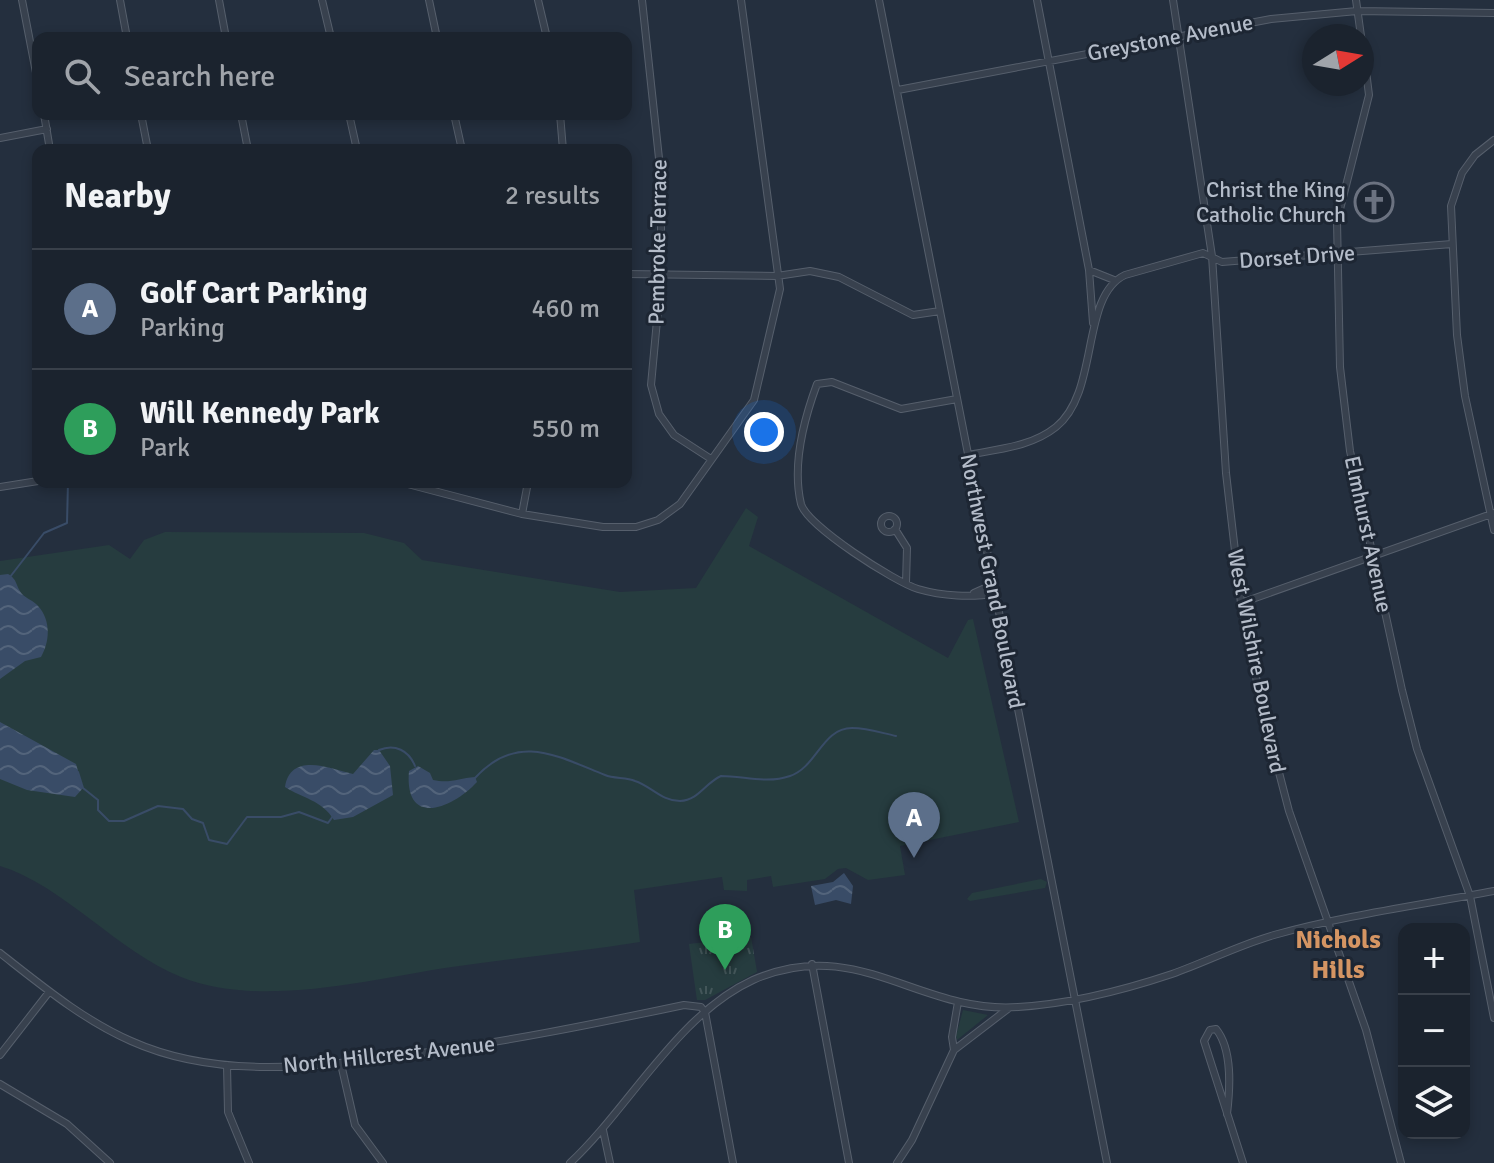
<!DOCTYPE html>
<meta charset="utf-8">
<style>
body{margin:0;font-family:Signika,sans-serif;background:#282f3a;color:#f1f3f6}
.controls{position:absolute;right:24px;bottom:24px;display:grid;overflow:hidden;border-radius:16px;box-shadow:0 4px 12px #0003}
.controls button{width:72px;height:72px;display:grid;place-items:center;padding:0;border:0;border-bottom:2px solid #39404a;background:#1b232e;color:#f1f3f6;font:40px sans-serif}
.compass{position:absolute;left:1302px;top:24px;width:72px;height:72px;border-radius:50%;background:#1b232e;box-shadow:0 4px 12px #0003;rotate:79deg}
.you{position:absolute;left:764px;top:432px;width:28px;height:28px;margin:-20px;border:6px solid #fff;border-radius:50%;background:#1a73e8;box-shadow:0 0 0 12px #1a73e833}
.badge{display:grid;place-items:center;width:52px;height:52px;border-radius:50%;background:#0b8043;color:#fff;font-size:26px;font-weight:700}
.pin{position:absolute;translate:-50% -66px;filter:drop-shadow(0 2px 4px #0008)}
.pin::after{content:'';position:absolute;top:42px;width:28px;height:24px;background:inherit;clip-path:polygon(0 0,100% 0,50% 100%)}
.list{margin:0;padding:0;list-style:none}
h2{display:flex;justify-content:space-between;align-items:center;height:104px;margin:0;padding:0 32px;font-size:34px}
h2 small{font-size:26px;font-weight:400;color:#a0a4aa}
.list li{display:grid;grid-template-columns:52px 1fr auto;gap:24px;align-items:center;box-sizing:border-box;height:120px;padding:0 32px;border-top:2px solid #39404a}
.list b{display:block;font-size:30px;white-space:nowrap}
.list p{margin:0;font-size:26px;white-space:nowrap;color:#a0a4aa}
.list em{font-size:26px;font-style:normal;color:#a0a4aa}
.icon{flex:none;width:44px;height:44px;fill:none;stroke:currentColor;stroke-width:2;stroke-linecap:round;stroke-linejoin:round}
.map{position:relative;flex:none;width:1494px;height:1163px;overflow:hidden}
.search{position:absolute;background:#1b232e;box-shadow:0 4px 12px #0003;left:32px;top:32px;width:600px;height:88px;display:flex;align-items:center;gap:20px;box-sizing:border-box;padding:0 28px;border-radius:16px;color:#a0a4aa;font-size:30px}
.panel{position:absolute;background:#1b232e;box-shadow:0 4px 12px #0003;left:32px;top:144px;width:600px;height:344px;border-radius:16px}
.map>svg:first-child{display:block}
</style>
<div class="map">
<svg width="1494" height="1163" viewBox="0 0 1494 1163">
<defs>
<pattern id="park-tufts" width="24" height="20" patternUnits="userSpaceOnUse" patternTransform="scale(2)"><rect width="24" height="20" fill="#263c3f"/><path d="M3 7l-1-3M5 7V3M7 7l1-3M15 17l-1-3M17 17v-4M19 17l1-3" fill="none" stroke="#435659"/></pattern>
<pattern id="water-waves" width="16" height="10" patternUnits="userSpaceOnUse" patternTransform="scale(2)"><rect width="16" height="10" fill="#394c67"/><path d="M0 5q4-4 8 0t8 0" fill="none" stroke="#53647b"/></pattern>
</defs>
<rect width="100%" height="100%" fill="#242f3e"/>
<!-- green -->
<path fill="#263c3f" d="M746 508 758 517 749 546 948 658 968 620 973 619 1019 822 900 846 905 875 868 880 846 868 838 869 825 879 773 887 771 876 747 880V891L724 890 722 877 634 890 640 942C577 952 515 958 452 967 370 979 261 1009 181 977 118 952 63 885 0 866V561L109 545 130 559 144 540 165 532 364 533 404 543 422 560 620 592 696 588Z
M1041 879 1047 882 1045 888 970 901 967 899 972 893Z
M963 1010 988 1015 957 1040 956 1036Z"/>
<!-- park -->
<path fill="url(#park-tufts)" d="M751 937 757 972 705 1000H697L689 944Z"/>
<!-- water -->
<path fill="url(#water-waves)" d="M8 574C18 580 15 585 22 594 27 599 34 601 38 606 51 620 50 641 41 657L25 661 0 679V575Z
M0 722 76 764 83 788 75 797 27 790 0 779Z
M374 750H379L390 766 393 795 353 817 334 820C322 800 302 798 285 787 291 751 331 769 353 774Z
M418 766 430 773 433 780C450 784 459 778 475 777L477 782C452 809 404 828 409 771Z
M844 873 853 886 851 904 836 900 815 905 811 886 833 882Z"/>
<g fill="none" stroke-linecap="round" stroke-linejoin="round">
<!-- stream -->
<path stroke="#394c67" stroke-width="2" d="M10 577 44 533 67 523 68 482
M379 750C395 743 409 751 415 766
M78 772 83 788 98 800V810L109 821H124L158 806 183 809 192 819 203 823 209 840 227 844 247 817H281L299 812 328 823 333 816
M475 778C517 732 557 756 605 775 614 779 626 777 635 781 651 786 661 801 680 801 699 800 705 783 721 776 744 776 767 784 790 776 817 767 822 728 852 728 867 728 882 733 896 736"/>
<defs>
<path id="minor" d="M22 0 38 83
M120 0 127 38
M219 0 226 38
M322 0 331 38
M429 0 437 38
M538 0 547 38
M642 0 661 177V277L651 385 659 414 674 435 711 459
M879 0 1107 1163
M1037 0 1089 270 1114 280
M1173 0 1212 256 1226 473 1241 603 1262 707 1289 811 1366 1030 1401 1163
M1356 0 1361 36
M1362 39 1369 95 1337 221 1340 367 1350 451 1402 690 1417 749 1470 896 1494 1018
M898 90 1271 19 1357 11 1494 13
M44 114 50 150
M141 114 148 150
M241 114 248 150
M349 114 357 150
M454 114 462 150
M560 114 563 150
M0 138 47 129
M1494 140 1475 155 1462 173 1451 206 1457 335 1465 396 1494 530
M1089 270 1093 323
M626 274 777 276 810 271 839 277 913 315 940 311
M957 399 901 409 832 382 817 384C804 419 792 466 801 504 807 526 895 582 918 589 942 596 972 598 996 593
M968 455C998 449 1031 447 1056 427 1100 392 1080 296 1125 275L1203 253 1222 262 1452 244
M400 482 522 514 603 527H636L658 520 680 504 754 400 780 289 741 0
M0 487 38 481
M522 514 528 482
M881 524a8 8 0 1 1 16 0a8 8 0 1 1-16 0Z
M895 529 907 548 906 583
M974 593 994 584
M1241 603 1494 513
M0 953C41 985 83 1020 131 1041 220 1081 321 1066 414 1054 505 1042 594 1024 684 1005L701 1007 705 1012
M812 964 849 1163
M705 1012 733 1163
M954 1050 952 1037 958 1002
M0 1055 49 992
M341 1064 355 1125 383 1163
M227 1065 228 1112 249 1163
M0 1084 67 1124 110 1163
M1227 1114C1230 1089 1233 1050 1216 1029L1210 1030 1204 1041 1243 1163
M603 1130 610 1163
M570 1163C629 1108 678 1014 753 980 858 934 918 1014 1018 1007 1068 1004 1124 990 1172 974 1206 962 1239 945 1274 935 1346 915 1421 905 1494 891
M897 1163 912 1140 954 1050 1009 1008"/>
</defs>
<!-- minor casing -->
<use href="#minor" stroke="#565f6c" stroke-width="8"/>
<!-- minor -->
<use href="#minor" stroke="#38414e" stroke-width="6"/>
</g>
<!-- icons -->
<defs>
<symbol id="church-ring" viewBox="-11 -11 22 22"><circle r="9.5" fill="#1d2633" stroke="#6b7280" stroke-width="1.5"/><path d="M-1.2-6h2.4v3.5h3.3v2.4h-3.3V6h-2.4V-.1h-3.3v-2.4h3.3Z" fill="#6b7280"/></symbol>
</defs>
<g fill-rule="evenodd">
<use href="#church-ring" x="1352" y="180" width="44" height="44"/>
</g>
<g text-anchor="middle" stroke-width="6" stroke-linejoin="round" paint-order="stroke">
<!-- street labels -->
<g font-size="22" fill="#b4bcc9" stroke="#1d2633">
<text transform="translate(1170 37) rotate(-11)" y="8">Greystone Avenue</text>
<text transform="translate(657 242) rotate(-89)" y="8">Pembroke Terrace</text>
<text transform="translate(1297 256) rotate(-4)" y="8">Dorset Drive</text>
<text transform="translate(1369 534) rotate(78)" y="8">Elmhurst Avenue</text>
<text transform="translate(993 581) rotate(79)" y="8">Northwest Grand Boulevard</text>
<text transform="translate(1257 661) rotate(79)" y="8">West Wilshire Boulevard</text>
<text transform="translate(389 1054) rotate(-6)" y="8">North Hillcrest Avenue</text>
</g>
<!-- poi labels -->
<g font-size="22" fill="#b4bcc9" stroke="#1d2633" text-anchor="end">
<text x="1346" y="197">Christ the King<tspan x="1346" dy="25">Catholic Church</tspan></text>
</g>
<!-- quarter labels -->
<g font-size="26" font-weight="bold" fill="#d59563" stroke="#1d2633">
<text x="1338" y="948">Nichols<tspan x="1338" dy="30">Hills</tspan></text>
</g>
</g>
</svg>
<div class="controls">
<button>+</button>
<button>−</button>
<button><svg class="icon" aria-label="layers" viewBox="0 0 24 24"><path d="M12 4l9 5-9 5-9-5zM3 14l9 5 9-5"/></svg></button>
</div>
<svg class="compass" viewBox="-18 -18 36 36"><path d="M0-13l5 13h-10z" fill="#e53935"/><path d="M0 13l5-13h-10z" fill="#a0a4aa"/></svg>
<div class="you"></div>
<div class="pin badge" style="left:914px;top:858px;background:#5c6f8a">A</div>
<div class="pin badge" style="left:725px;top:970px;background:#2e9e5b">B</div>
<div class="search"><svg class="icon" aria-label="search" viewBox="0 0 24 24"><circle cx="10" cy="10" r="6"/><path d="M15 15l6 6"/></svg>Search here</div>
<section class="panel">
<h2>Nearby<small>2 results</small></h2>
<ul class="list">
<li><span class="badge" style="background:#5c6f8a">A</span><div><b>Golf Cart Parking</b><p>Parking</p></div><em>460 m</em></li>
<li><span class="badge" style="background:#2e9e5b">B</span><div><b>Will Kennedy Park</b><p>Park</p></div><em>550 m</em></li>
</ul>
</section>
</div>
